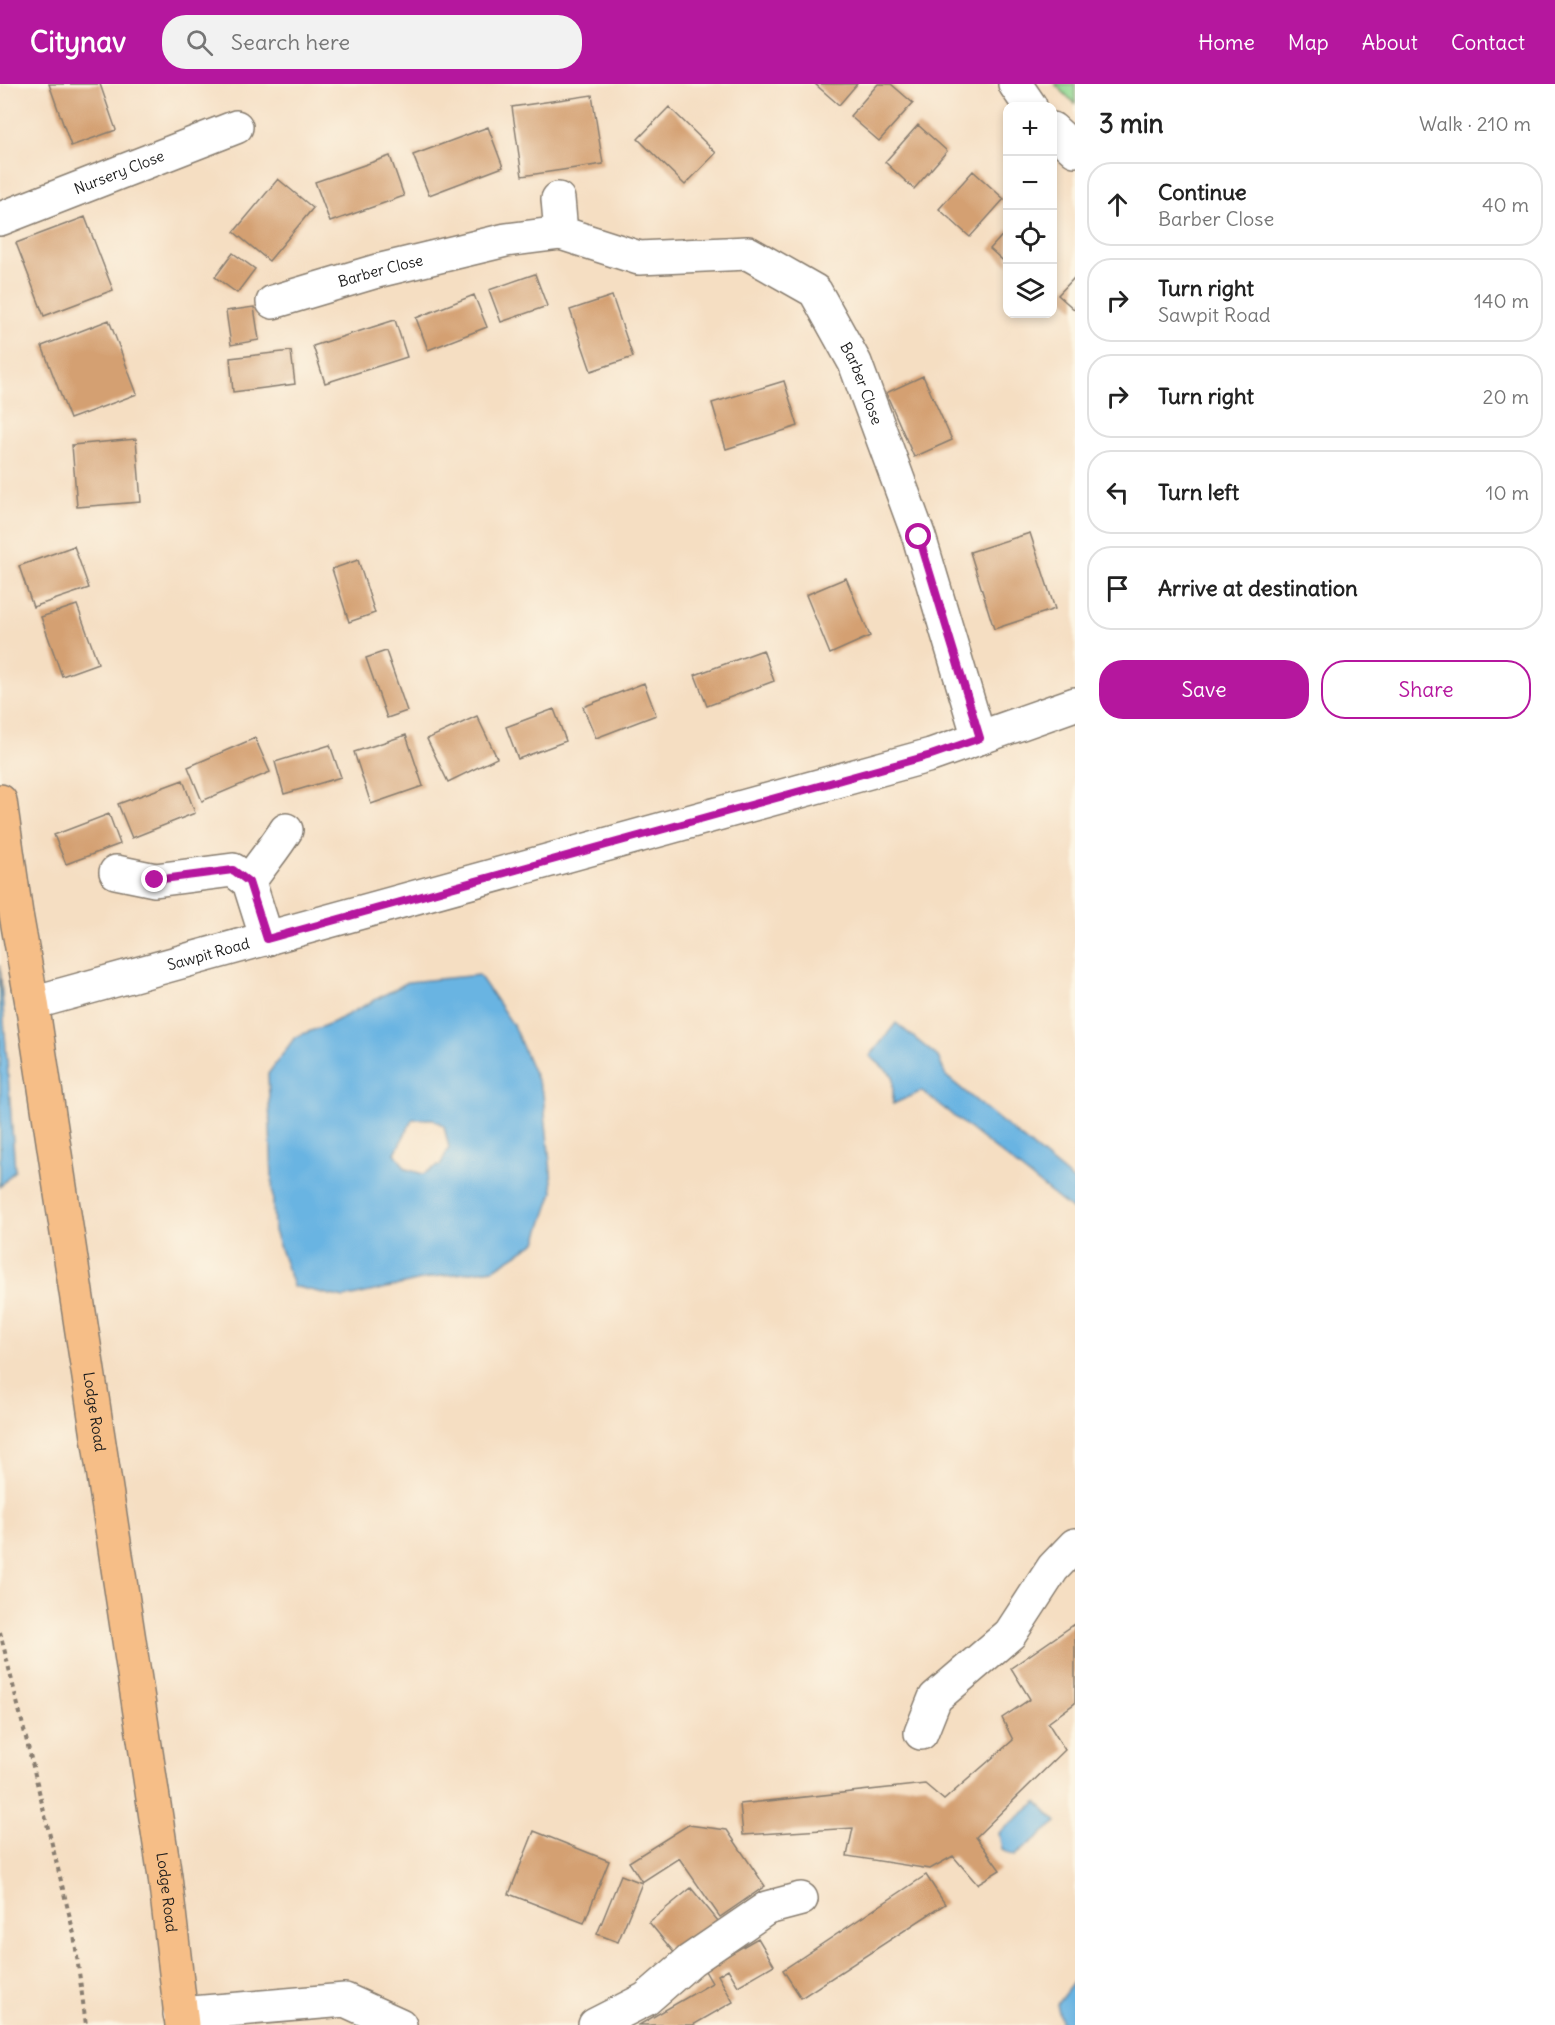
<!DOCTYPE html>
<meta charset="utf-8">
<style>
body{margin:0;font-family:Delius,sans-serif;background:#f2f2f2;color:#222}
.controls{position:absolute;right:18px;top:18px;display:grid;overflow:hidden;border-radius:12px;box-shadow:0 3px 9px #0003}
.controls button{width:54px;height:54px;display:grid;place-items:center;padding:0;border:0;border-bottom:2px solid #e0e0e0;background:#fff;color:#222;font:30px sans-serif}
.stop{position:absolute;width:18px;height:18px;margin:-14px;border:4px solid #b5179e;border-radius:50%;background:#fff}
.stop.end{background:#b5179e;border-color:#fff;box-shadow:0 2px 6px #0008}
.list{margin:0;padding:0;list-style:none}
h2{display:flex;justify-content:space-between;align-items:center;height:78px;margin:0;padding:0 24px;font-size:26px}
h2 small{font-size:20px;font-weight:400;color:#767676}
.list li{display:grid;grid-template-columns:39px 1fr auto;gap:18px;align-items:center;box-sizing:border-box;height:84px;margin:0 12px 12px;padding:0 12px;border:2px solid #e0e0e0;border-radius:24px}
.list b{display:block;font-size:22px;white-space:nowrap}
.list p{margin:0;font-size:20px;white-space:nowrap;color:#767676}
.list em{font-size:20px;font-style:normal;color:#767676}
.actions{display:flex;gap:12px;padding:18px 24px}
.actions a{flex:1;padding:14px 0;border:2px solid #b5179e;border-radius:24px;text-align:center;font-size:21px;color:#b5179e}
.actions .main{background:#b5179e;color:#fff}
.icon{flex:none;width:33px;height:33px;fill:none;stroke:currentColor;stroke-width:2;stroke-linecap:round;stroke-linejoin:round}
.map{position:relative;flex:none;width:1075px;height:1941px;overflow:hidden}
header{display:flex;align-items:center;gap:36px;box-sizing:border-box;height:84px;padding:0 30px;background:#b5179e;color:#fff}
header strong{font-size:28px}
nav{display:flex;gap:33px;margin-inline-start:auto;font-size:21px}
.search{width:420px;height:54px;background:#f2f2f2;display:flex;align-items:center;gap:15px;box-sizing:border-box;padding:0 21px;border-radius:24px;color:#767676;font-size:22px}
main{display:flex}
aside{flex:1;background:#fff}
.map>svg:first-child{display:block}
</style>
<header>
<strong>Citynav</strong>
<div class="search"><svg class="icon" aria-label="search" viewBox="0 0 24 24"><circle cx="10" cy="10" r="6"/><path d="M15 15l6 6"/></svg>Search here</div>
<nav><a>Home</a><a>Map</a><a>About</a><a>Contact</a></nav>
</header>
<main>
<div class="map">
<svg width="1075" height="1941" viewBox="0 0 1075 1941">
<rect width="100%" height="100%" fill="#fcf5e5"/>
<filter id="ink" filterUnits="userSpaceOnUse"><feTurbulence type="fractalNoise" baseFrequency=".0167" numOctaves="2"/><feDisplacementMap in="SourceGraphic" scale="12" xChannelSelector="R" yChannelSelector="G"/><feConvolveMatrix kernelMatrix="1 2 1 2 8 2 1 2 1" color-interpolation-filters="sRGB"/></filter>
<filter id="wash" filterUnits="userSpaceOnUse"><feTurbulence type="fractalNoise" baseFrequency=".008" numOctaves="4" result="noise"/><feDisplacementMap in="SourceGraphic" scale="24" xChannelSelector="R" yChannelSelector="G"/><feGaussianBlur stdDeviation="1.35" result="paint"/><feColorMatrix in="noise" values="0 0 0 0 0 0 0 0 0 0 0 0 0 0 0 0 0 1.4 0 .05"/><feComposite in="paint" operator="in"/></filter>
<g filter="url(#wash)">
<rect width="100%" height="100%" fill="#f5dec2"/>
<!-- green -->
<path fill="#91d892" stroke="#567a57" stroke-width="1.5" d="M1055 0H1075V20Z"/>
<!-- water -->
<path fill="#69b4e2" stroke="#42687f" stroke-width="1.5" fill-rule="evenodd" d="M0 881 15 1086 0 1103Z
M479 891 513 941 543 1010 553 1108 536 1158 494 1185 434 1193 344 1214 293 1202 274 1147 268 990 295 953 334 938 408 898ZM413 1035H433L444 1042 449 1064 440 1081 423 1090 406 1085 395 1069Z
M896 939 938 973 946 992 1075 1098V1128L922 1007 893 1020V992L870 972Z
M1037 1718 1057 1738 1014 1772 1002 1766 999 1749Z
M1075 1896V1941H1062L1057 1920Z"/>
<g id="blocks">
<!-- building -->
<path fill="#d4a072" d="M49 0H100L116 46 71 62Z
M815 0H857L839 21Z
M878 0H891L913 19 879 57 850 32Z
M592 11 603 80 522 92 512 23Z
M669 23 716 69 685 101 638 55Z
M918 41 947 67 914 105 885 78Z
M488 43 503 83 429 111 413 71Z
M390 72 404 112 330 138 315 98Z
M973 87 1004 115 970 153 939 125Z
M278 95 313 124 269 177 234 148Z
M85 133 113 206 44 232 16 159Z
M1008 145V181L990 165Z
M233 169 255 185 237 209 215 193Z
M535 190 547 222 501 238 489 206Z
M1075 193V226L1058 211Z
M474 211 487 243 428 266 416 234Z
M612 212 633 273 591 287 570 226Z
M254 223 259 256 231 261 226 227Z
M109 236 137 310 70 335 42 262Z
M395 236 407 273 325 299 313 262Z
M291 267 295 300 233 308 230 274Z
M923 292 952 356 914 373 886 309Z
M784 297 798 342 726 365 712 319Z
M136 355 141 418 77 423 72 361Z
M1030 449 1055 525 994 545 970 468Z
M74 462 89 504 33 523 19 482Z
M358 476 375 529 349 538 332 485Z
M846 494 870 552 830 570 806 511Z
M77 521 98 579 62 592 41 533Z
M763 566 774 597 707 622 695 591Z
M386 567 407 627 387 634 366 574Z
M644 599 656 631 596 654 583 623Z
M554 625 566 657 518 675 506 643Z
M477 632 497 674 448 698 427 655Z
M406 651 423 702 371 720 354 668Z
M255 654 270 688 202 717 188 683Z
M330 661 341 693 284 710 275 678Z
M183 696 195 729 132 754 118 720Z
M109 730 120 760 66 780 54 751Z
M1075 1540V1619L1048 1639 1065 1666 976 1753 1000 1786 977 1800 953 1772 930 1785 847 1772 853 1744 743 1751 740 1720 925 1700 944 1716 1013 1656 1002 1634 1030 1615 1011 1584Z
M688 1741 727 1746 765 1802 720 1833 679 1774 642 1798 629 1778Z
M534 1747 609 1777 584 1839 509 1810Z
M621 1791 642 1799 618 1858 597 1850Z
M926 1791 945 1820 801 1914 783 1886Z
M691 1804 718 1837 676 1871 649 1838Z
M758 1854 774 1881 738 1902 728 1885 718 1891 733 1918 693 1941H639L712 1899 704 1885Z"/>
</g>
</g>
<g filter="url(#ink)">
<use href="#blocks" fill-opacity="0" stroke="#887d6f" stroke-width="1.5"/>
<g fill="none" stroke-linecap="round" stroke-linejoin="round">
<defs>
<g id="minor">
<path d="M1015 0 1030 22"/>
<path d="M1052 45 1075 66"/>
<path id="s1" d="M558 115 561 149 639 174 748 169 815 207 855 279 919 453 979 654"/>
<path id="s2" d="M0 135 236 43"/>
<path id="s3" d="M273 218 377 187 506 156 561 149"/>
<path d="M116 788 155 796 233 786 249 798 267 855"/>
<path d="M249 798C261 780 275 764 286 746"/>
<path id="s4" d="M32 919 931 671 1075 620"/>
<path d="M921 1649 935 1614 1010 1550 1053 1484 1075 1461"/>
<path d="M180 1930 345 1916 400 1941"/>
<path d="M595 1941 646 1915 691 1876 767 1824 801 1815"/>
</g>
<g id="major">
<path id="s5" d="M0 717 16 830 32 919 165 1793 182 1941"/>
</g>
</defs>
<!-- minor casing -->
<use href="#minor" stroke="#887d6f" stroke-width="36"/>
<!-- major casing -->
<use href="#major" stroke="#887d6f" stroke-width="36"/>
<!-- path -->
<path stroke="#887d6f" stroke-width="4" stroke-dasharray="4.5 4.5" stroke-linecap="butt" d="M0 1548 74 1850 86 1941"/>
<!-- minor -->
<use href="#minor" stroke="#fff" stroke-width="33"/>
<!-- major -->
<use href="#major" stroke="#f6be87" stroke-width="33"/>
</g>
</g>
<g fill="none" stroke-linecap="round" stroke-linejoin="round" filter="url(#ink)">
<!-- route -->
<path stroke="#b5179e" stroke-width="8" d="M155 796 233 786 249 798 267 855 931 671 980 654 919 453"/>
</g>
<g text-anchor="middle" stroke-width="5" stroke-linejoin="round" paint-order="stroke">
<!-- street labels -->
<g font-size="15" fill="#1c1c1c" stroke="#fcf5e5">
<text dy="5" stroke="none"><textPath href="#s2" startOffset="128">Nursery Close</textPath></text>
<text dy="5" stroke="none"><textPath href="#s3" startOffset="112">Barber Close</textPath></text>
<text dy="5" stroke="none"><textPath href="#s1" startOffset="406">Barber Close</textPath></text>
<text dy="5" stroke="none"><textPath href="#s4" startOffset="183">Sawpit Road</textPath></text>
<text dy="5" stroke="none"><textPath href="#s5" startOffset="618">Lodge Road</textPath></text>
<text dy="5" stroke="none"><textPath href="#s5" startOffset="1104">Lodge Road</textPath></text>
</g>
</g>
</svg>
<div class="controls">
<button>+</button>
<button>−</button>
<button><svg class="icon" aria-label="locate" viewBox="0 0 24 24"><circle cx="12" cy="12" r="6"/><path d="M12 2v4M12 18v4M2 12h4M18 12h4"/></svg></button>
<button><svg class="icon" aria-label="layers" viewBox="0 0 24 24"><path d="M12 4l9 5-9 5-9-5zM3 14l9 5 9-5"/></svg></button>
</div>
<div class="stop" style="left:919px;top:453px"></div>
<div class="stop end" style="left:155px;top:796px"></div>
</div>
<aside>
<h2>3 min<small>Walk · 210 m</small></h2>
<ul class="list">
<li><svg class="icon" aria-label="ahead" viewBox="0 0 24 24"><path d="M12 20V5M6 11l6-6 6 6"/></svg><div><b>Continue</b><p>Barber Close</p></div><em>40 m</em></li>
<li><svg class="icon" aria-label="right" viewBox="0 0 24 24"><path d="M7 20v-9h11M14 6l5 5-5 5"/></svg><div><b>Turn right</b><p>Sawpit Road</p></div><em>140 m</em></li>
<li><svg class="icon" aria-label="right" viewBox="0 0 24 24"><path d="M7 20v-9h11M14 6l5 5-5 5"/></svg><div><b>Turn right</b></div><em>20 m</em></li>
<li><svg class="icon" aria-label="left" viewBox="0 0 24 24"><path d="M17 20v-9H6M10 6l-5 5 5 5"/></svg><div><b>Turn left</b></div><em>10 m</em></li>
<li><svg class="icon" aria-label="arrive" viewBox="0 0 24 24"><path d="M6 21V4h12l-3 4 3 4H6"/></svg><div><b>Arrive at destination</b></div></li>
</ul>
<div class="actions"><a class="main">Save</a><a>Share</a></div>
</aside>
</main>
